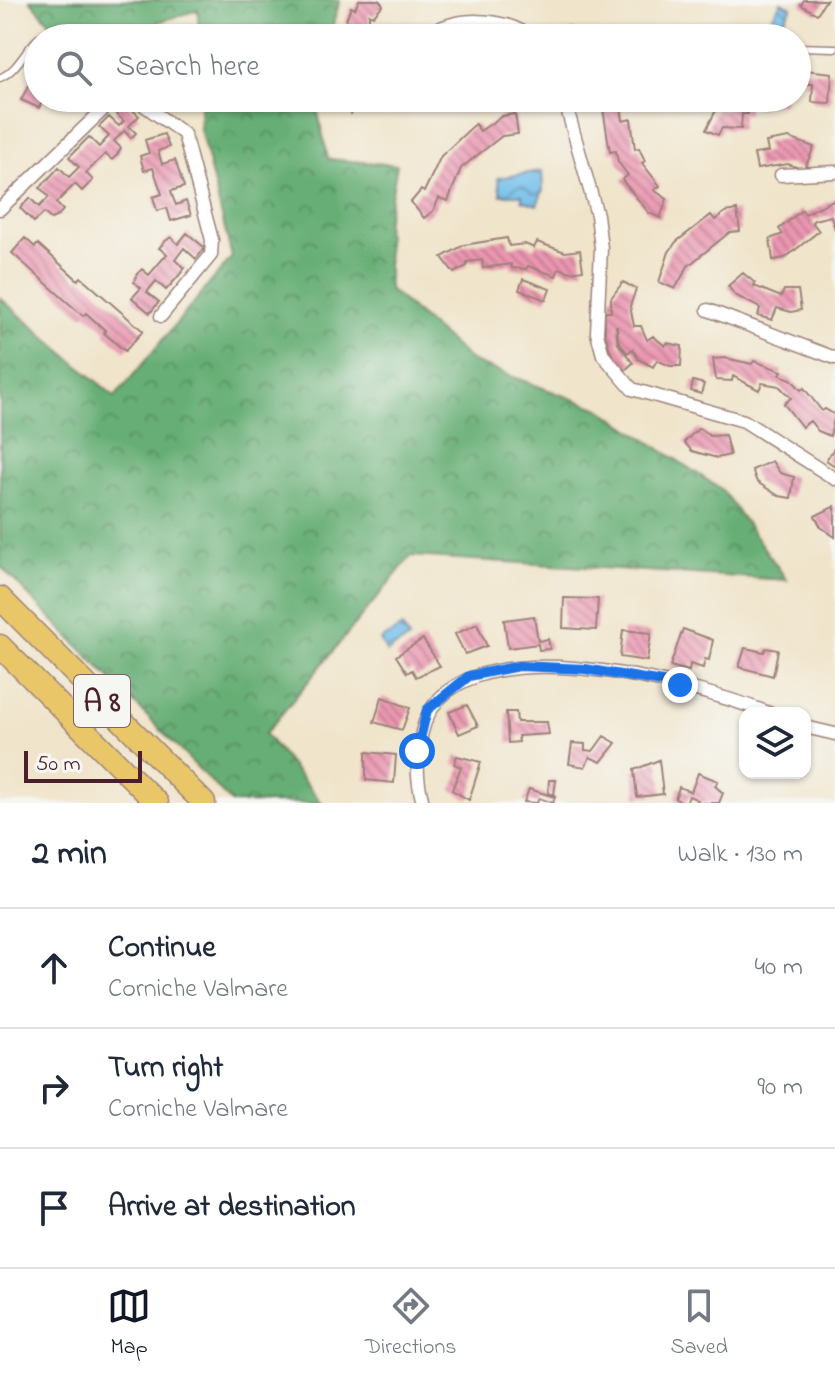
<!DOCTYPE html>
<meta charset="utf-8">
<style>
body{margin:0;font-family:"Indie Flower",sans-serif;background:#f2f2f3;color:#1f2937}
.controls{position:absolute;right:24px;bottom:24px;display:grid;overflow:hidden;border-radius:16px;box-shadow:0 2px 6px #0004}
.controls button{width:72px;height:72px;display:grid;place-items:center;padding:0;border:0;border-bottom:2px solid #e0e1e3;background:#fff;color:#1f2937;font:40px sans-serif}
.scale{position:absolute;left:24px;bottom:20px;width:118px;box-sizing:border-box;padding-left:8px;border:4px solid #4a1f2b;border-top:0;font-size:22px;line-height:28px;white-space:nowrap;color:#4a1f2b;-webkit-text-stroke:6px #f6f6f2;paint-order:stroke}
.stop{position:absolute;width:24px;height:24px;margin:-18px;border:6px solid #1a73e8;border-radius:50%;background:#fff}
.stop.end{background:#1a73e8;border-color:#fff;box-shadow:0 2px 8px #0008}
.list{margin:0;padding:0;list-style:none}
h2{display:flex;justify-content:space-between;align-items:center;height:104px;margin:0;padding:0 32px;font-size:34px}
h2 small{font-size:26px;font-weight:400;color:#747a83}
.list li{display:grid;grid-template-columns:52px 1fr auto;gap:24px;align-items:center;box-sizing:border-box;height:120px;padding:0 32px;border-top:2px solid #e0e1e3}
.list b{display:block;font-size:30px;white-space:nowrap}
.list p{margin:0;font-size:26px;white-space:nowrap;color:#747a83}
.list em{font-size:26px;font-style:normal;color:#747a83}
.icon{flex:none;width:44px;height:44px;fill:none;stroke:currentColor;stroke-width:2;stroke-linecap:round;stroke-linejoin:round}
.map{position:relative;flex:none;width:835px;height:803px;overflow:hidden}
.search{position:absolute;background:#fff;box-shadow:0 2px 6px #0004;left:24px;right:24px;top:24px;height:88px;display:flex;align-items:center;gap:20px;box-sizing:border-box;padding:0 28px;border-radius:44px;color:#747a83;font-size:30px}
.sheet{height:464px;background:#fff}
nav{display:flex;justify-content:space-around;align-items:center;box-sizing:border-box;height:112px;border-top:2px solid #e0e1e3;background:#fff;font-size:22px;color:#747a83}
nav a{display:grid;justify-items:center;gap:4px}
nav .on{color:#111827}
.map>svg:first-child{display:block}
</style>
<div class="map">
<svg width="835" height="803" viewBox="0 0 835 803">
<defs>
<pattern id="forest-crowns" width="20" height="18" patternUnits="userSpaceOnUse" patternTransform="scale(2)"><rect width="20" height="18" fill="#66ae74"/><path d="M2 6a3 3 0 1 1 6 0M12 15a3 3 0 1 1 6 0" fill="none" stroke="#568d5f"/></pattern>
<pattern id="water-waves" width="16" height="10" patternUnits="userSpaceOnUse" patternTransform="scale(2)"><rect width="16" height="10" fill="#6fbde9"/><path d="M0 5q4-4 8 0t8 0" fill="none" stroke="#5d99bd"/></pattern>
<pattern id="building-back-hatch" width="6" height="6" patternUnits="userSpaceOnUse" patternTransform="scale(2)"><rect width="6" height="6" fill="#ea96b0"/><path d="M-1 5l2 2M0 0l6 6M5-1l2 2" fill="none" stroke="#c07a8f"/></pattern>
</defs>
<rect width="100%" height="100%" fill="#f6f6f2"/>
<filter id="ink" filterUnits="userSpaceOnUse"><feTurbulence type="fractalNoise" baseFrequency=".0125" numOctaves="2"/><feDisplacementMap in="SourceGraphic" scale="16" xChannelSelector="R" yChannelSelector="G"/><feConvolveMatrix kernelMatrix="1 2 1 2 8 2 1 2 1" color-interpolation-filters="sRGB"/></filter>
<filter id="wash" filterUnits="userSpaceOnUse"><feTurbulence type="fractalNoise" baseFrequency=".006" numOctaves="4" result="noise"/><feDisplacementMap in="SourceGraphic" scale="32" xChannelSelector="R" yChannelSelector="G"/><feGaussianBlur stdDeviation="1.8" result="paint"/><feColorMatrix in="noise" values="0 0 0 0 0 0 0 0 0 0 0 0 0 0 0 0 0 1.4 0 .05"/><feComposite in="paint" operator="in"/></filter>
<g filter="url(#wash)">
<rect width="100%" height="100%" fill="#f0e4ca"/>
<!-- forest -->
<path fill="url(#forest-crowns)" stroke="#586650" stroke-width="2" d="M30 0H340L329 38H199L198 10 158 22 144 38H63Z
M200 98H315L328 159 397 165 386 224 389 289 473 362 600 409 722 490 787 580 411 556 265 734 322 803H232L0 566V298L115 397 232 257 200 129Z"/>
<!-- water -->
<path fill="url(#water-waves)" stroke="#5c6e8a" stroke-width="2" d="M781 2 792 7 780 26 770 21Z
M542 171 543 190 537 205 522 200V195H501L498 178Z
M402 627 409 639 387 652 380 640Z"/>
<g id="blocks">
<!-- building -->
<path fill="url(#building-back-hatch)" d="M359 0H379L383 5 373 16 369 14V29L348 32 346 20 351 7 355 9Z
M804 0H826L817 14 801 5Z
M574 29 582 38H563Z
M805 70 832 73 830 103 812 102 813 84H804Z
M31 80 38 83V98H44L39 108 21 100Z
M342 98H365L367 101 351 114Z
M730 98 748 100V114H742L741 129 722 128 718 135 706 130 717 108 724 111Z
M756 98H763V108H756Z
M765 98H784V104L765 103Z
M124 102 139 116 129 126 136 133 131 138 124 131 114 141 121 148 117 155 112 160 105 154 86 173 93 180 82 191 75 184 56 203 63 210 58 216 51 219 44 213 34 222 20 208 30 198 39 207 49 197 40 188 59 167 69 177 79 167 69 157 89 137 99 147 109 136 99 127 109 117 119 126 124 121 114 112Z
M621 107 623 121 631 119 635 149 639 148 645 161 642 163 660 186 654 190 667 199 660 218 649 213 622 180 628 175 618 162 616 151 610 152 603 109Z
M515 114 518 134 502 136 461 168 448 201 439 198 433 211 424 218 411 202 421 190 424 192 441 156 475 124 480 131 502 116Z
M164 134 169 147 158 151 162 164 175 160 184 187 171 191 173 198 176 205 186 201 191 215 171 221 167 208 157 211 153 197 162 194 153 168 144 171 140 156 149 153 145 140Z
M789 138 814 147 804 170 788 164 757 169 754 154 768 152 766 142Z
M835 199V230L831 216 814 220 812 222 819 231 785 258 773 260 770 239 783 234 779 229 802 210 805 214Z
M737 210 740 231 730 232 688 266 675 289 659 282 669 252 676 242 711 215 715 220 725 212Z
M187 233 205 248 196 259 184 248 175 260 185 268 176 279 166 290 156 281 147 292 159 302 150 313 132 298 141 288 134 282 137 274 142 269 149 275 167 254 159 248 164 242 171 237 178 244Z
M25 238 35 247 38 244 78 280 81 277 143 331 125 351 104 333 106 331 86 313 83 316 12 253Z
M507 238 509 246 525 244 534 248 537 242 565 252 580 250 583 270 571 272 559 268 556 276 528 266 526 269 512 268 511 264 483 268 482 260 467 262V266L454 273 442 257 464 245Z
M743 273 755 283 754 286 781 297 784 290H798L801 310 791 312 777 308 772 320 758 316 760 308 735 295 728 286Z
M523 279 550 289 546 300 519 290Z
M623 282 636 289 630 306 634 326H641L647 340 653 336 665 346 667 343 682 346 681 366H670L657 360 653 367 638 359 633 349 627 353 618 339 617 326H616L618 343 633 363 624 371 613 358 605 334V312H611V298Z
M725 358 752 364 754 361 782 371 780 375 791 379 801 390 804 388 822 411 825 409 835 415 830 436 818 431 810 421 802 427 784 404 791 398 779 386 762 383 759 390 733 376 732 381 716 380 713 359Z
M693 381 704 384 701 394 691 391Z
M699 428 710 436 725 435 730 455 717 458 692 451 684 442Z
M835 447V466L826 460Z
M772 461 780 473 794 477 791 498 779 496 757 482 752 470Z
M835 506V537L821 527 815 516Z
M564 598 598 599 596 630 563 628Z
M534 616 538 641 548 639 550 649 539 650 538 644 508 648 504 620Z
M477 624 487 646 465 654 455 634Z
M683 629 713 640 709 660 705 659 703 668 690 664 689 671 670 666Z
M623 630 651 633 647 661 620 657Z
M423 639 440 666 416 677 412 670 407 673 396 656Z
M745 648 764 652 766 648 778 650 773 676 739 667Z
M382 697 410 708 402 730 374 722Z
M467 705 478 726 459 734 449 712Z
M506 712H516L517 722H547L549 734 518 736 519 742 508 743Z
M604 736 616 743 601 762 590 757 585 767 569 764 572 743 585 744V750L593 751Z
M366 752 396 755 394 783 366 780Z
M457 756 481 762 469 800 452 790 461 767 454 764Z
M659 760 663 794 637 797 634 770Z
M698 773 718 781 715 786 723 793 719 803H696L698 800 689 796 686 803 675 799 679 787 691 792Z
M549 780H556L554 795 548 793Z
M529 789 555 797 553 803 539 798 537 803 524 802Z"/>
</g>
</g>
<g filter="url(#ink)">
<use href="#blocks" fill-opacity="0" stroke="#9d827a" stroke-width="2"/>
<g fill="none" stroke-linecap="round" stroke-linejoin="round">
<defs>
<path id="lane" d="M797 47 835 48
M0 78C22 68 27 41 49 31L55 38"/>
<path id="street" d="M424 38C450 15 506 16 531 38
M134 98 184 134 212 240 211 255 161 316
M564 98 597 215 601 248 597 333 603 355 632 389 744 421 835 479
M781 175 835 172
M0 209 115 98
M708 310 835 358
M805 727 835 734
M423 803C416 778 416 757 422 732 449 616 693 684 769 713"/>
<path id="highway" d="M0 598 204 803
M0 646 157 803"/>
</defs>
<!-- lane casing -->
<use href="#lane" stroke="#9d827a" stroke-width="9"/>
<!-- street casing -->
<use href="#street" stroke="#9d827a" stroke-width="15"/>
<!-- highway casing -->
<use href="#highway" stroke="#9d827a" stroke-width="25"/>
<!-- lane -->
<use href="#lane" stroke="#fff" stroke-width="6"/>
<!-- street -->
<use href="#street" stroke="#fff" stroke-width="12"/>
<!-- highway -->
<use href="#highway" stroke="#e9c769" stroke-width="22"/>
</g>
</g>
<g fill="none" stroke-linecap="round" stroke-linejoin="round" filter="url(#ink)">
<!-- route -->
<path stroke="#1a73e8" stroke-width="10" d="M417 751 427 710 469 676 519 666 585 669 680 685"/>
</g>
<g text-anchor="middle" stroke-width="6" stroke-linejoin="round" paint-order="stroke">
<!-- shield labels -->
<rect fill="#f6f6f2" stroke="#7e6067" stroke-width="2" x="74" y="675" width="56" height="52" rx="6"/>
<g font-size="30" font-weight="bold" fill="#4a1f2b">
<text x="102" y="711">A 8</text>
</g>
</g>
</svg>
<div class="controls">
<button><svg class="icon" aria-label="layers" viewBox="0 0 24 24"><path d="M12 4l9 5-9 5-9-5zM3 14l9 5 9-5"/></svg></button>
</div>
<div class="scale">50 m</div>
<div class="stop" style="left:417px;top:751px"></div>
<div class="stop end" style="left:680px;top:685px"></div>
<div class="search"><svg class="icon" aria-label="search" viewBox="0 0 24 24"><circle cx="10" cy="10" r="6"/><path d="M15 15l6 6"/></svg>Search here</div>
</div>
<section class="sheet">
<h2>2 min<small>Walk · 130 m</small></h2>
<ul class="list">
<li><svg class="icon" aria-label="ahead" viewBox="0 0 24 24"><path d="M12 20V5M6 11l6-6 6 6"/></svg><div><b>Continue</b><p>Corniche Valmare</p></div><em>40 m</em></li>
<li><svg class="icon" aria-label="right" viewBox="0 0 24 24"><path d="M7 20v-9h11M14 6l5 5-5 5"/></svg><div><b>Turn right</b><p>Corniche Valmare</p></div><em>90 m</em></li>
<li><svg class="icon" aria-label="arrive" viewBox="0 0 24 24"><path d="M6 21V4h12l-3 4 3 4H6"/></svg><div><b>Arrive at destination</b></div></li>
</ul>
</section>
<nav>
<a class="on"><svg class="icon" aria-label="map" viewBox="0 0 24 24"><path d="M3 6l6-2 6 2 6-2v14l-6 2-6-2-6 2zM9 4v14M15 6v14"/></svg>Map</a>
<a><svg class="icon" aria-label="directions" viewBox="0 0 24 24"><path d="M12 3l9 9-9 9-9-9zM9 14v-3h6M13 9l2 2-2 2"/></svg>Directions</a>
<a><svg class="icon" aria-label="saved" viewBox="0 0 24 24"><path d="M7 4h10v16l-5-4-5 4z"/></svg>Saved</a>
</nav>
